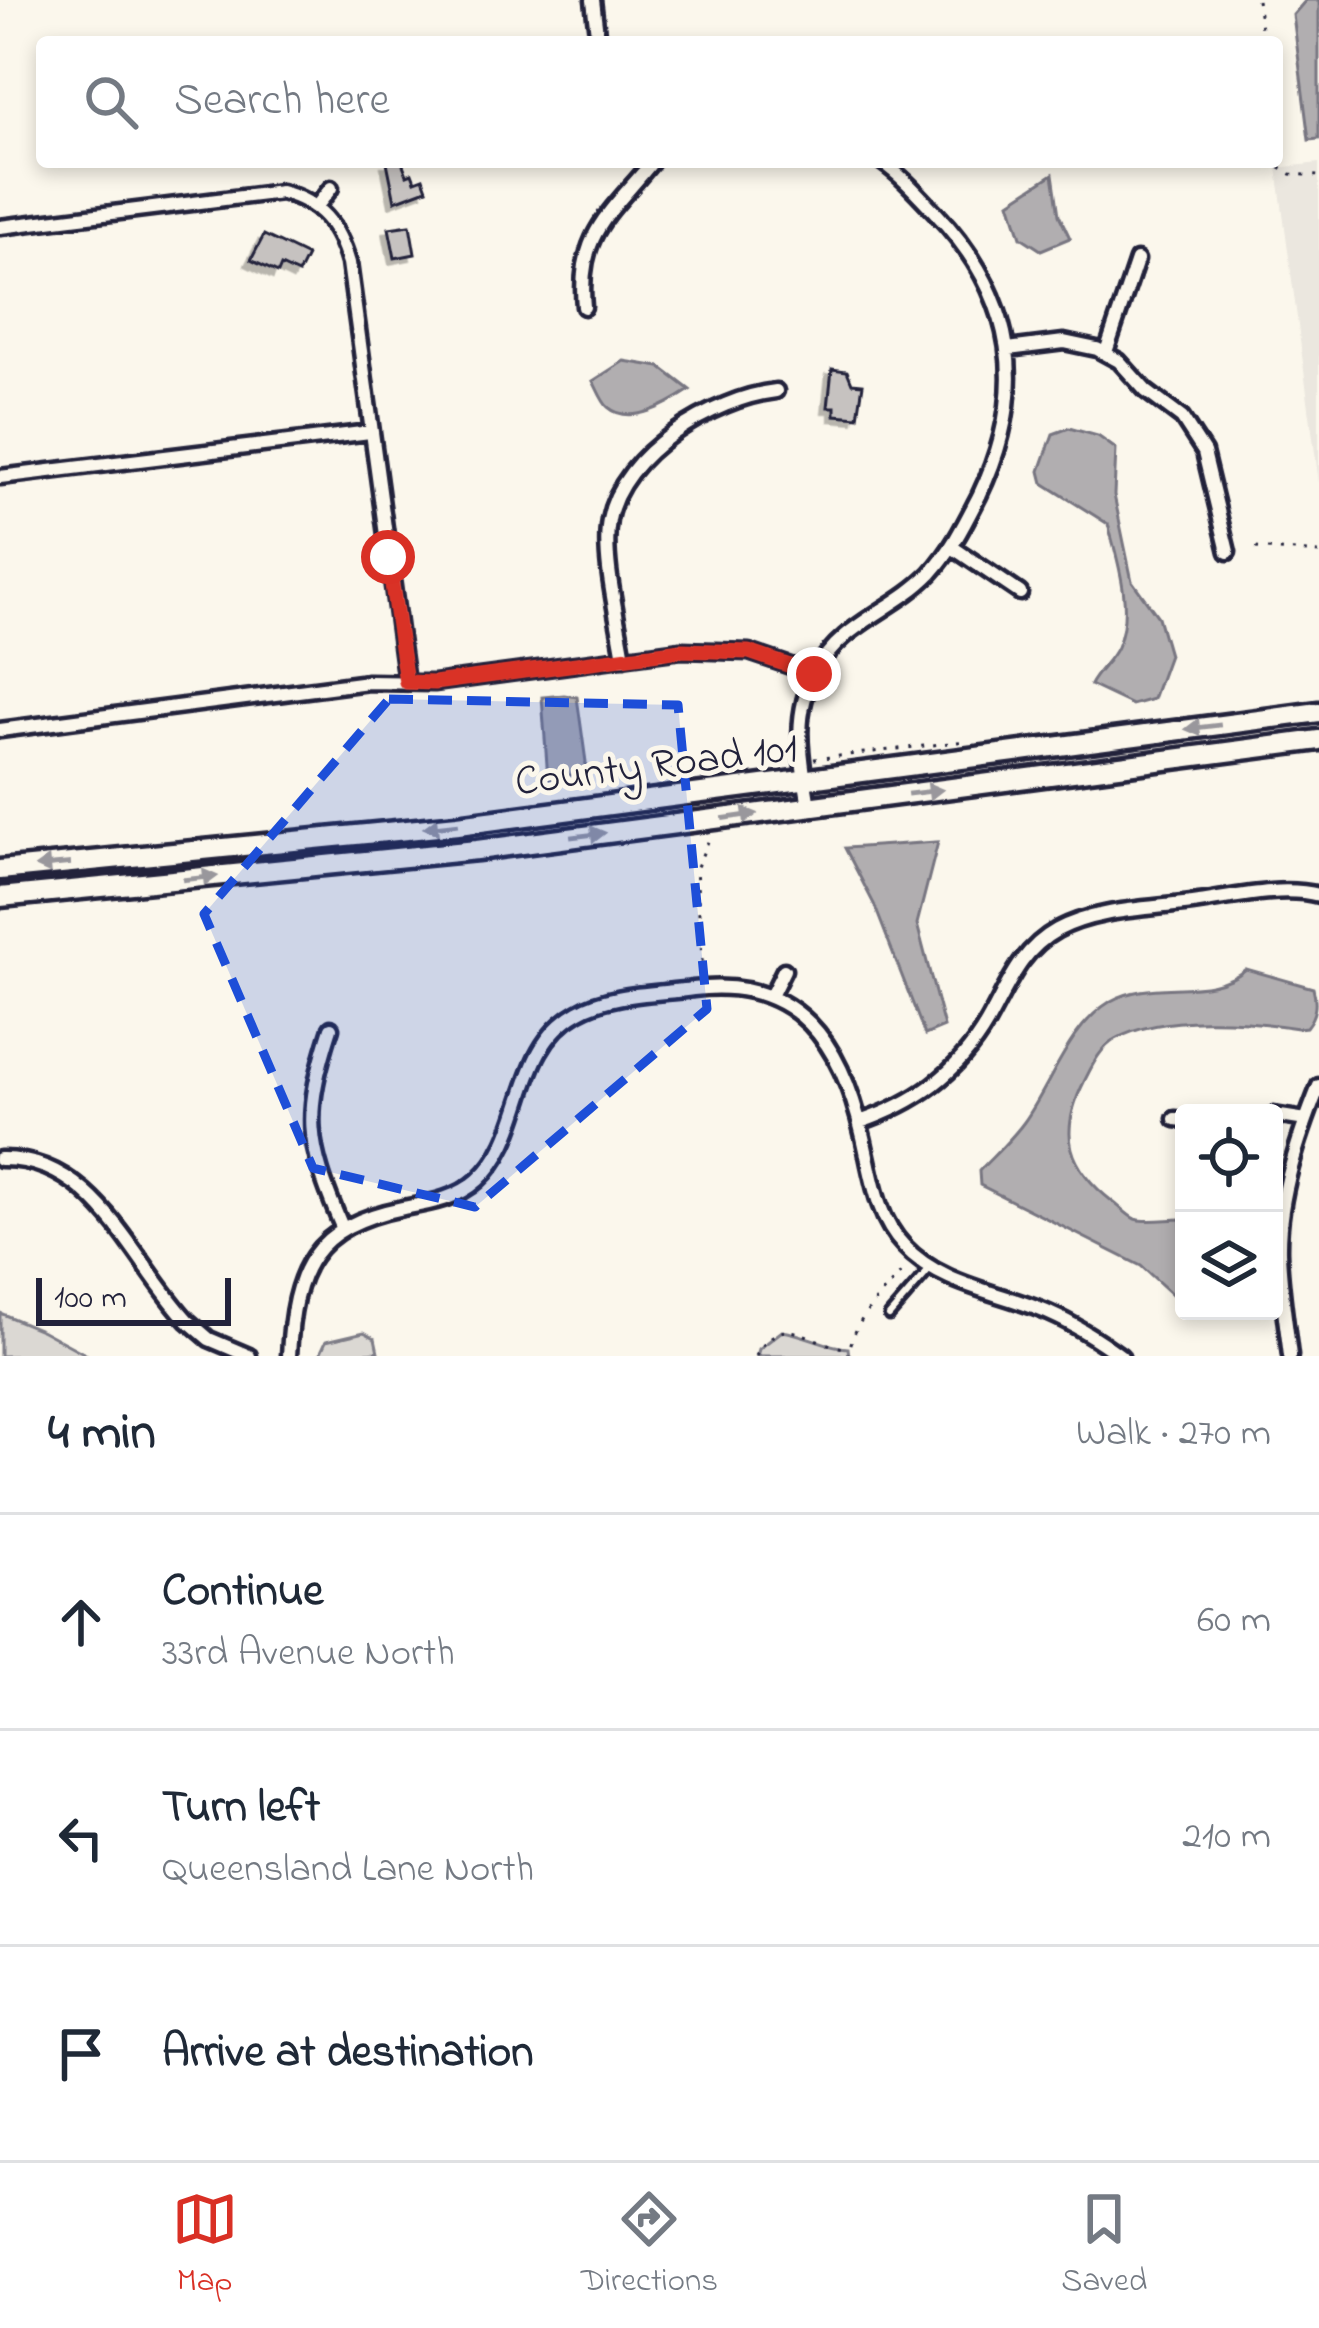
<!DOCTYPE html>
<meta charset="utf-8">
<style>
body{margin:0;font-family:"Indie Flower",sans-serif;background:#f6f6f7;color:#1f2937}
.controls{position:absolute;right:36px;bottom:36px;display:grid;overflow:hidden;border-radius:12px;box-shadow:0 6px 18px #0003}
.controls button{width:108px;height:108px;display:grid;place-items:center;padding:0;border:0;border-bottom:3px solid #e0e1e3;background:#fff;color:#1f2937;font:60px sans-serif}
.scale{position:absolute;left:36px;bottom:30px;width:195px;box-sizing:border-box;padding-left:12px;border:6px solid #22223b;border-top:0;font-size:33px;line-height:42px;white-space:nowrap;color:#22223b;-webkit-text-stroke:9px #fbf7ec;paint-order:stroke}
.stop{position:absolute;width:36px;height:36px;margin:-27px;border:9px solid #d93025;border-radius:50%;background:#fff}
.stop.end{background:#d93025;border-color:#fff;box-shadow:0 3px 12px #0008}
.list{margin:0;padding:0;list-style:none}
h2{display:flex;justify-content:space-between;align-items:center;height:156px;margin:0;padding:0 48px;font-size:51px}
h2 small{font-size:39px;font-weight:400;color:#747a83}
.list li{display:grid;grid-template-columns:78px 1fr auto;gap:36px;align-items:center;box-sizing:border-box;height:216px;padding:0 48px;border-top:3px solid #e0e1e3}
.list b{display:block;font-size:45px;white-space:nowrap}
.list p{margin:0;font-size:39px;white-space:nowrap;color:#747a83}
.list em{font-size:39px;font-style:normal;color:#747a83}
.icon{flex:none;width:66px;height:66px;fill:none;stroke:currentColor;stroke-width:2;stroke-linecap:round;stroke-linejoin:round}
.map{position:relative;flex:none;width:1319px;height:1356px;overflow:hidden}
.search{position:absolute;background:#fff;box-shadow:0 6px 18px #0003;left:36px;right:36px;top:36px;height:132px;display:flex;align-items:center;gap:30px;box-sizing:border-box;padding:0 42px;border-radius:12px;color:#747a83;font-size:45px}
.sheet{height:804px;background:#fff}
nav{display:flex;justify-content:space-around;align-items:center;box-sizing:border-box;height:168px;border-top:3px solid #e0e1e3;background:#fff;font-size:33px;color:#747a83}
nav a{display:grid;justify-items:center;gap:6px}
nav .on{color:#d93025}
.map>svg:first-child{display:block}
</style>
<div class="map">
<svg width="1319" height="1356" viewBox="0 0 1319 1356">
<defs>
<filter id="shadow"><feDropShadow dx="-5.5" dy="5.5" stdDeviation="0" flood-color="#0004"/></filter>
</defs>
<rect width="100%" height="100%" fill="#fbf7ec"/>
<filter id="ink" filterUnits="userSpaceOnUse"><feTurbulence type="fractalNoise" baseFrequency=".00833" numOctaves="2"/><feDisplacementMap in="SourceGraphic" scale="24" xChannelSelector="R" yChannelSelector="G"/><feConvolveMatrix kernelMatrix="1 2 1 2 8 2 1 2 1" color-interpolation-filters="sRGB"/></filter>
<g filter="url(#ink)">
<!-- built -->
<path fill="#ebe7df" d="M1319 163V483L1277 168Z"/>
<!-- green -->
<path fill="#dbd8d3" stroke="#7e7d87" stroke-width="3" d="M0 1313 41 1330 89 1356H0Z
M782 1331C805 1334 826 1347 848 1348L849 1356H757L759 1349Z
M364 1332 375 1338 378 1352 319 1356 326 1341Z"/>
<!-- water -->
<path fill="#b1aeb0" stroke="#787681" stroke-width="3" d="M1306 0H1319V139L1309 140 1293 15Z
M1053 174 1059 215 1070 238 1041 250 1021 237 1010 202Z
M624 361 660 367 690 390C670 403 631 427 608 407 602 402 597 388 593 381Z
M1069 428 1098 436 1116 449 1114 495 1132 581 1158 617 1169 655 1153 699 1132 705 1090 685C1097 671 1111 661 1117 647 1134 609 1118 562 1108 524L1043 483 1040 471 1053 434Z
M564 695 577 697 586 762 583 773 548 779 542 697Z
M938 842 917 924 944 1027 925 1035 874 904 845 848Z
M1246 969 1313 988C1317 1003 1316 1015 1306 1027L1298 1028C1246 1020 1163 1013 1116 1039 1100 1048 1092 1066 1084 1082 1058 1134 1068 1167 1113 1202 1119 1206 1128 1216 1135 1219 1147 1223 1168 1219 1181 1219L1184 1305 1141 1266 980 1185 979 1171C994 1155 1011 1140 1024 1122 1052 1083 1068 1027 1111 1001 1153 977 1208 1001 1246 969Z"/>
<!-- building -->
<path fill="#c6c2c0" stroke="#22223b" stroke-width="3" filter="url(#shadow)" d="M387 162H402L407 175 412 173 415 181 423 178 427 189 395 201Z
M410 225 415 254 395 258 389 228Z
M264 235 307 256 298 274 281 266 278 273 251 260Z
M832 369 847 371 852 383 863 384 858 417 835 415V407H828Z"/>
<g fill="none" stroke-linecap="round" stroke-linejoin="round">
<defs>
<path id="lane" d="M889 1316 930 1269"/>
<path id="street" d="M593 0 598 42
M317 206 331 188
M0 227 281 192C321 202 338 225 349 263L406 682
M584 307C577 233 610 214 652 162
M1008 349 1064 342 1097 349 1119 361 1146 391 1182 418 1204 452 1228 552
M1106 352 1137 260
M0 477 370 432
M952 547 1020 593
M624 658C618 618 602 558 609 520 621 453 714 398 776 391
M0 730 368 682 434 683 681 650 749 652 814 674
M809 807C802 761 791 717 815 673 841 623 894 611 931 573 952 550 965 523 979 496 1030 390 1016 297 935 212 918 194 902 176 882 162
M771 996 784 970
M331 1028C303 1116 306 1142 342 1227
M1274 1115 1306 1120
M1175 1119 1184 1120
M860 1122C915 1103 957 1075 987 1023 1007 988 1019 951 1057 930 1096 909 1148 909 1192 903 1231 898 1280 885 1319 895
M0 1159C96 1157 132 1261 188 1321L209 1339 249 1356
M289 1356C293 1269 313 1226 403 1208 430 1203 457 1199 478 1180 530 1133 512 1050 578 1012 610 993 657 994 693 989 798 976 842 1044 863 1137 872 1175 876 1217 904 1246 942 1287 1003 1292 1051 1314 1076 1325 1099 1340 1121 1356
M1290 1356C1286 1322 1280 1287 1279 1252 1278 1197 1299 1136 1319 1086"/>
<path id="primary" d="M0 870 458 825 1319 712
M0 897 477 850 1319 740"/>
</defs>
<!-- lane casing -->
<use href="#lane" stroke="#22223b" stroke-width="15"/>
<!-- street casing -->
<use href="#street" stroke="#22223b" stroke-width="21"/>
<!-- primary casing -->
<use href="#primary" stroke="#22223b" stroke-width="27"/>
<!-- path -->
<path stroke="#22223b" stroke-width="3" stroke-dasharray="3 9" stroke-linecap="butt" d="M1257 0 1263 42
M1277 144 1280 168 1291 174 1319 176
M1256 548 1319 553
M814 759 966 741
M703 974 696 869 710 837
M756 1356C784 1307 809 1345 846 1348
M849 1356C851 1321 884 1292 906 1268"/>
<!-- lane -->
<use href="#lane" stroke="#fbf7ec" stroke-width="6"/>
<!-- street -->
<use href="#street" stroke="#fbf7ec" stroke-width="12"/>
<!-- primary -->
<use href="#primary" stroke="#fbf7ec" stroke-width="18"/>
</g>
<!-- one-way arrows -->
<defs><path id="oneway-solid" d="M-6-.8H1V-3.2L6.5 0L1 3.2V.8H-6Z" transform="scale(3)"/></defs>
<g fill="#99979c">
<use href="#oneway-solid" transform="translate(1203 727) rotate(173)"/>
<use href="#oneway-solid" transform="translate(925 792) rotate(-7)"/>
<use href="#oneway-solid" transform="translate(740 816) rotate(-8)"/>
<use href="#oneway-solid" transform="translate(441 826) rotate(174)"/>
<use href="#oneway-solid" transform="translate(588 835) rotate(-7)"/>
<use href="#oneway-solid" transform="translate(53 865) rotate(175)"/>
<use href="#oneway-solid" transform="translate(200 878) rotate(-6)"/>
</g>
</g>
<g fill="none" stroke-linecap="round" stroke-linejoin="round" filter="url(#ink)">
<!-- route -->
<path stroke="#d93025" stroke-width="15" d="M388 557 406 682 434 683 681 650 749 652 814 674"/>
</g>
<!-- marked area -->
<path fill="#1d4ed8" fill-opacity="0.2" stroke="#1d4ed8" stroke-width="9" stroke-dasharray="24 15" stroke-linejoin="round" d="M389 699 678 705 707 1009 475 1207 313 1168 204 914Z"/>
<g text-anchor="middle" stroke-width="10" stroke-linejoin="round" paint-order="stroke">
<!-- street labels -->
<g font-size="42" fill="#22223b" stroke="#fbf7ec">
<text transform="translate(656 762) rotate(-7)" y="15">County Road 101</text>
</g>
</g>
</svg>
<div class="controls">
<button><svg class="icon" aria-label="locate" viewBox="0 0 24 24"><circle cx="12" cy="12" r="6"/><path d="M12 2v4M12 18v4M2 12h4M18 12h4"/></svg></button>
<button><svg class="icon" aria-label="layers" viewBox="0 0 24 24"><path d="M12 4l9 5-9 5-9-5zM3 14l9 5 9-5"/></svg></button>
</div>
<div class="scale">100 m</div>
<div class="stop" style="left:388px;top:557px"></div>
<div class="stop end" style="left:814px;top:674px"></div>
<div class="search"><svg class="icon" aria-label="search" viewBox="0 0 24 24"><circle cx="10" cy="10" r="6"/><path d="M15 15l6 6"/></svg>Search here</div>
</div>
<section class="sheet">
<h2>4 min<small>Walk · 270 m</small></h2>
<ul class="list">
<li><svg class="icon" aria-label="ahead" viewBox="0 0 24 24"><path d="M12 20V5M6 11l6-6 6 6"/></svg><div><b>Continue</b><p>33rd Avenue North</p></div><em>60 m</em></li>
<li><svg class="icon" aria-label="left" viewBox="0 0 24 24"><path d="M17 20v-9H6M10 6l-5 5 5 5"/></svg><div><b>Turn left</b><p>Queensland Lane North</p></div><em>210 m</em></li>
<li><svg class="icon" aria-label="arrive" viewBox="0 0 24 24"><path d="M6 21V4h12l-3 4 3 4H6"/></svg><div><b>Arrive at destination</b></div></li>
</ul>
</section>
<nav>
<a class="on"><svg class="icon" aria-label="map" viewBox="0 0 24 24"><path d="M3 6l6-2 6 2 6-2v14l-6 2-6-2-6 2zM9 4v14M15 6v14"/></svg>Map</a>
<a><svg class="icon" aria-label="directions" viewBox="0 0 24 24"><path d="M12 3l9 9-9 9-9-9zM9 14v-3h6M13 9l2 2-2 2"/></svg>Directions</a>
<a><svg class="icon" aria-label="saved" viewBox="0 0 24 24"><path d="M7 4h10v16l-5-4-5 4z"/></svg>Saved</a>
</nav>
